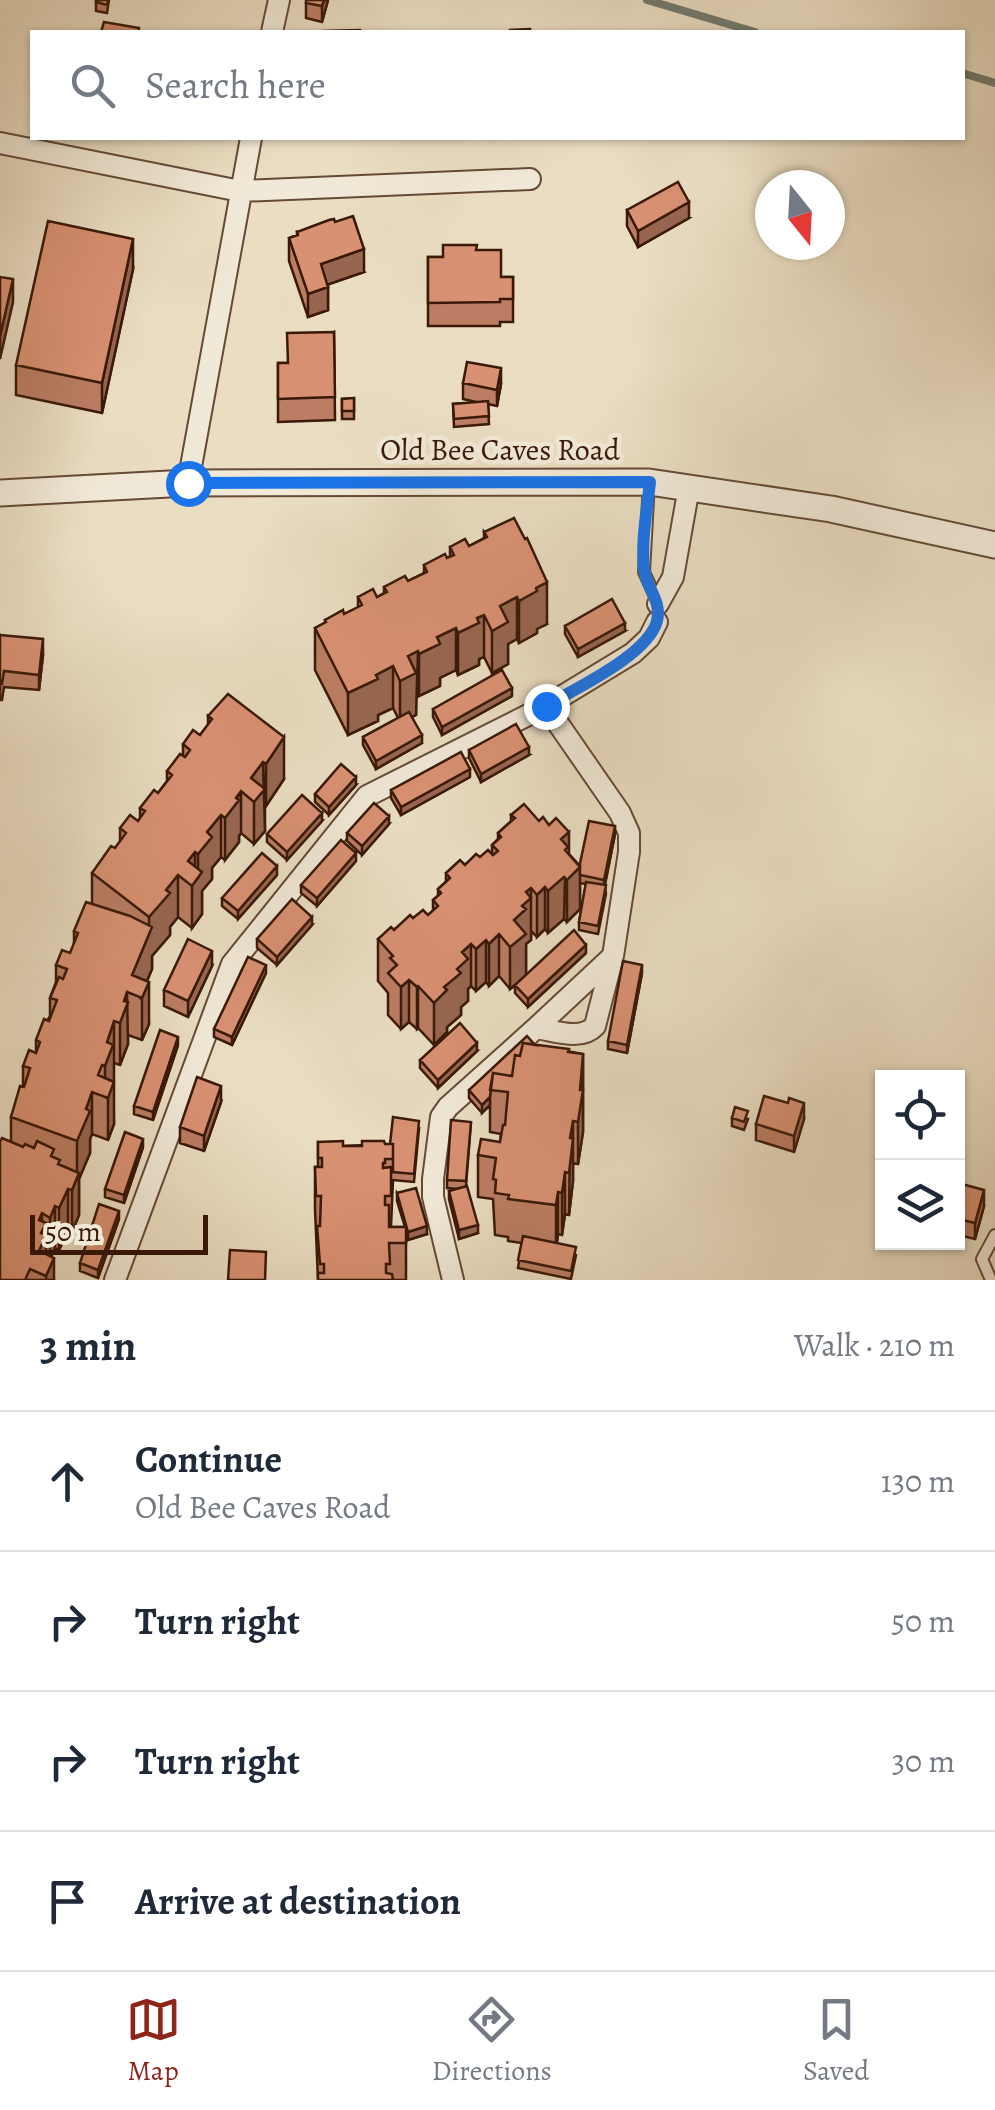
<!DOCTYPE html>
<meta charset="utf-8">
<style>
body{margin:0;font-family:Alegreya,serif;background:#f6f6f7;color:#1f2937}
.controls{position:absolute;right:30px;bottom:30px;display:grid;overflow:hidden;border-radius:0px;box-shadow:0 2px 8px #0004}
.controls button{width:90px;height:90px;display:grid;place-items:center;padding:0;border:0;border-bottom:2px solid #e0e1e3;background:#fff;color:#1f2937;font:50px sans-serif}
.compass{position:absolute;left:755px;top:170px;width:90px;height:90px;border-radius:50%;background:#fff;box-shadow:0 2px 8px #0004;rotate:162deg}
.scale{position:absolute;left:30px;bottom:25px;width:178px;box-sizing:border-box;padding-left:10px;border:5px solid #3a1909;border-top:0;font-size:28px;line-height:35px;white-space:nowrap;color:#3a1909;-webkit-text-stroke:8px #f1e9d7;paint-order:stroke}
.stop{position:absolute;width:30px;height:30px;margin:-22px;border:8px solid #1a73e8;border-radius:50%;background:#fff}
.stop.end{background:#1a73e8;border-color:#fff;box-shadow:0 2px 10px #0008}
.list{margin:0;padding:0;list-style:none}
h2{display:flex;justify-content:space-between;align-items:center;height:130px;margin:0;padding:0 40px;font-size:42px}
h2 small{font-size:32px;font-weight:400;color:#747a83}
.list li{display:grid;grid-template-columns:65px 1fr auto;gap:30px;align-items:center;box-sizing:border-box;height:140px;padding:0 40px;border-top:2px solid #e0e1e3}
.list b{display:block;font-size:38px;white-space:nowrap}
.list p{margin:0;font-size:32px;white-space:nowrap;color:#747a83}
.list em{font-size:32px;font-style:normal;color:#747a83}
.icon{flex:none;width:55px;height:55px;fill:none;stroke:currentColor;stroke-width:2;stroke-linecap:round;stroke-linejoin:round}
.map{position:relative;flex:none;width:995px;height:1280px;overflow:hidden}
.search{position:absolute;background:#fff;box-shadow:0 2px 8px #0004;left:30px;right:30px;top:30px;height:110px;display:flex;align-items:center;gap:25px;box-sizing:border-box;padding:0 35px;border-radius:0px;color:#747a83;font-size:38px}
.sheet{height:690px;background:#fff}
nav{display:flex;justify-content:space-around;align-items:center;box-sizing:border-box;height:140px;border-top:2px solid #e0e1e3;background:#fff;font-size:28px;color:#747a83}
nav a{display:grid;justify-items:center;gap:5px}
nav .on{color:#8f2418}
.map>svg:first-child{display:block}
</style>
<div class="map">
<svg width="995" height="1280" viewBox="0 0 995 1280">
<rect width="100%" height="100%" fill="#eaddc2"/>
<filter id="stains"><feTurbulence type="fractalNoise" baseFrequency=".002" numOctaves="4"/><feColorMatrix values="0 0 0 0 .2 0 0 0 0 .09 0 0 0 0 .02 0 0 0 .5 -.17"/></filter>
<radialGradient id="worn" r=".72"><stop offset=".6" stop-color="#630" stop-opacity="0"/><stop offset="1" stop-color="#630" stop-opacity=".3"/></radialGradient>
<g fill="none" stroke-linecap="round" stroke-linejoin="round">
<!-- stream -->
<path stroke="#727b70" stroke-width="8" d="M647 0 755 32
M962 73 995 83"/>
<defs>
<path id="service" d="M649 483 644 572 658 603
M991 1280 982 1259 995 1235"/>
<path id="minor" d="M272 32 279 0
M0 143 240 191 530 179
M188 483 251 138
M658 604 673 577 689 487
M546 706 620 813 629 833V852L613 956 595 1026C581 1041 556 1031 536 1028L613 956
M115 1280 232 964 367 796 546 706 633 653 649 638 657 622
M453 1280 433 1197V1179L441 1117 448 1107 536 1028"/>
<path id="tertiary" d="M0 493 188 483 649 482 831 509 995 545"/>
</defs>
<!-- service casing -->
<use href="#service" stroke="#664a37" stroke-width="14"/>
<!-- minor casing -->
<use href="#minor" stroke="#664a37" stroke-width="24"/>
<!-- tertiary casing -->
<use href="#tertiary" stroke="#664a37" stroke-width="29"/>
<!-- service -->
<use href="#service" stroke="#f1e9d7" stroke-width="10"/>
<!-- minor -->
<use href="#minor" stroke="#f1e9d7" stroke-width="20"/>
<!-- tertiary -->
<use href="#tertiary" stroke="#f1e9d7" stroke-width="25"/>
</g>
<!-- wall -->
<path fill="#bb7d63" stroke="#3a1909" stroke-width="2.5" d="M96 0H109L107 13 96 11Z
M328 0 322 22 306 18V3Z
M627 210 689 218 638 247 627 226Z
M297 232 364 272 328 284V310L308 317 289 261V238L297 235Z
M476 250 501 277H513V322H500V326H428V257H443Z
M133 269 102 413 16 395V365Z
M334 332 335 420 278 422V363H287Z
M463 383 501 384 497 406 488 404 489 424 454 427 453 404 476 402 463 399Z
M354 398V419H342V399Z
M484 532 547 624 537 629V633L519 643 517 639 508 644V664L492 673 484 657 479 659V665L458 675 456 670 440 678V686L419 696 418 693 416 694V715L412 717 422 743 376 769 363 745V737L398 718 393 708 378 715V721L348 735 315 670V628L325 623V620L344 614 358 608V597H377L384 593V587L408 581 424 573V565L450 557V547L469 546 484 538Z
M565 626 625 631 578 657 565 634Z
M0 635 43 655 39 690 4 687 2 700H0Z
M512 696 442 735 433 717V709Z
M208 716 284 779 266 806 265 805V831L254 844 241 833 239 836V842L225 860 221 857 212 868V879L202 891V914L192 928 178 917 170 927V935L152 956V969L147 981 149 1024 142 1040 128 1035V1044L120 1065 114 1063 113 1067 114 1124 108 1140 92 1134 90 1139V1153L79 1179V1215L72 1232 68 1231 59 1250 55 1248 51 1256 54 1280H0L11 1142V1117L23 1087V1066L36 1053V1040L50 1016V998L56 982V965L70 953 74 945V931L92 904V873L120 842V828L138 821 140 818V808L158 793 167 781V771L183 755V744L200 735 208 725Z
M469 750 529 755 481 782 469 758Z
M470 777 401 815 391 798V790Z
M356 785 329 815 315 802V794Z
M511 815 569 854 580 866 615 834 605 885 606 894 598 934 579 930V922L586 884 580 883V909L567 922 564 919 548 933 545 929 537 937 531 931V940L526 944V974L586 953 528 1007 515 993V986L510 989 499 976 489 986 486 982 476 991 471 986 468 989V1001L461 1007V1015L447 1027V1032L434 1045 418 1028 417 1029 409 1022 401 1029 388 1015V993L378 981V939L413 918 428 915 433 911V900L438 896V889L446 882V873L480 857 492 854V845L498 839V833L511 821Z
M322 821 287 860 267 842V834Z
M389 824 362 855 347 841V833Z
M356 861 317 906 301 893V885Z
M277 875 238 919 222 906V898Z
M312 925 277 965 257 948V939Z
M212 966 188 1017 164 1006V990Z
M266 973 232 1045 214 1037V1029Z
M642 973 627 1053 608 1049V1041Z
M178 1045 153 1120 134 1114V1106Z
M535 1045 583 1054V1132L578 1164 573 1163V1181L569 1215 565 1214 562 1235 558 1234 557 1243 576 1255 571 1279 518 1268 522 1243 508 1241V1237L495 1235 493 1199 478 1197V1155L500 1142 501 1134 490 1132V1105L482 1113 469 1098V1090Z
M477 1051 438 1088 420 1068V1060Z
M221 1102 204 1151 180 1143V1127Z
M732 1118 748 1119 744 1130 732 1126Z
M804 1119 794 1152 756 1140V1124Z
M471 1122 466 1186 478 1233 459 1239 449 1199V1191L457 1189 447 1188V1180Z
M419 1129 414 1182 393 1180 391 1227H405L397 1201V1193L427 1234 408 1240 406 1232V1280H318L315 1209V1167H318V1142L343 1146 390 1144Z
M143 1147 124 1203 105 1197V1189Z
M958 1183 984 1206 975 1239 958 1235Z
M119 1219 98 1278 80 1271V1263Z"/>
<!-- shaded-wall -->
<path fill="#986650" stroke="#3a1909" stroke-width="2.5" d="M324 0H328L322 22V6Z
M689 202V218L638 247V231Z
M133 239V269L102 413V383Z
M364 249V272L321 287V264Z
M13 279V302L0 359V336Z
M328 287V310L308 317V294Z
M501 368V384L497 406V390Z
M547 582V624L537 629V633L519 643V601L536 588Z
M517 597V639L508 644V664L492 673V631L500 606Z
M484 615V657L479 659V665L458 675V633L477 618Z
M625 623V631L578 657V649Z
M456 628V670L440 678V686L419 696V654L437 637Z
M43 639V655L39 690V675Z
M418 651 416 715 400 723V681L408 656Z
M393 666V708L378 715V721L348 735V693L376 675Z
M512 688V696L442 735V727Z
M422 735V743L376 769V761Z
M284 737V779L266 806V764Z
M529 747V755L481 782V774Z
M263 762 265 831 254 844V802L251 778Z
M470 769V777L401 815V807Z
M356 777V785L329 815V807Z
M241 791V833L239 836V842L225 860V818Z
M322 813V821L287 860V852Z
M221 815V857L212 868V879L202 891V914L192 928V886L188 861 195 852V881L198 878V854L207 832Z
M389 816V824L362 855V846Z
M615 826V834L604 888V880Z
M569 832V874L580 867V909L567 922V880L565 878 564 919 548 933V891L561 839Z
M356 853V861L317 906V898Z
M277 866V875L238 919V911Z
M178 875V917L170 927V935L152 956V969L140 997 132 975 149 934V917L166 890Z
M545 887V929L537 937V895Z
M531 888V940L526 944V976L510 989V947L514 920 522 906 526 892Z
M312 917V925L277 965V957Z
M499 934V976L489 986V944Z
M486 940V982L476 991V949Z
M471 944V986L468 989V1001L461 1007V1015L447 1027V1032L434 1045V1003L457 969 462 952Z
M586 945V953L528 1007V999Z
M212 951V966L188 1017V1001Z
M266 965V973L232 1045V1037Z
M642 965V973L627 1053V1045Z
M409 980V1022L401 1029V987Z
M149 982V1024L142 1040V998Z
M418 986V1028L417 1029V987Z
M127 992 128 1044 120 1065V1023L124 1001Z
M114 1021V1124L108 1140V1098L105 1097V1066L107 1042Z
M178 1037V1045L153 1120V1112Z
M477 1043V1051L438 1088V1080Z
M583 1054V1132L578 1164V1122Z
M221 1086V1102L204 1151V1136Z
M92 1092V1134L90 1139V1153L79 1179V1215L72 1232V1190L77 1178V1141L86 1109Z
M490 1097V1105L482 1113V1105Z
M804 1103V1119L794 1152V1136Z
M573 1121V1181L569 1215 570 1138Z
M143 1139V1147L124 1203V1195Z
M565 1172V1214L562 1235V1193Z
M68 1189V1231L59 1250V1208Z
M984 1190V1206L975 1239V1223Z
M558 1192V1234L556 1247V1205Z
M55 1206V1248L50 1260V1218Z
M119 1211V1219L98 1278V1270Z
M42 1213V1231L46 1223V1276L54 1258V1280H46V1276L39 1273V1220Z
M478 1225V1233L459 1239V1230Z
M427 1226V1234L408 1240V1232Z"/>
<!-- building -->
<path fill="#d99173" stroke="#3a1909" stroke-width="2.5" d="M96 0H108L107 5 96 2Z
M306 0H324L322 6 306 3Z
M104 22 139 28 138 32H101Z
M530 29V32H510V30Z
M360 30 361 32H323V31Z
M678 182 689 202 638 231 627 210Z
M353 216 364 249 321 264 328 287 308 294 289 238 298 235 297 232 329 220 334 219 335 222Z
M48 221 133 239 102 383 16 365Z
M443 245H477L476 250H501V277H513V299H500V302L428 303V257H443Z
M0 277 13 279 0 336Z
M334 332 335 397 278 399V363H288L287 333Z
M467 362 501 368 497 390 463 383Z
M354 398V411H342V399Z
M488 401 489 416 454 419 453 404Z
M514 518 525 539 527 538 547 582 536 588 537 591 519 601 517 597 500 606 508 622 492 631 484 615 477 618 479 623 458 633 456 628 437 637 440 644 419 654 418 651 408 656 416 673 400 681 393 666 376 675 378 679 348 693 315 628 326 622 325 620 343 610 344 614 362 605 358 597 373 589 377 597 387 592 384 587 405 576 408 581 427 572 424 565 445 554 447 558 454 555 450 547 465 539 469 546 487 537 484 532Z
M612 599 625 623 578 649 565 626Z
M0 635 43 639 39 675 4 671 2 684H0Z
M502 670 512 688 442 727 433 709Z
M228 694 284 737 266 764 263 762 251 778 265 789 254 802 241 791 236 798 239 800 225 818 221 815 207 832 212 837 198 854 195 852 188 861 202 872 192 886 178 875 166 890 170 893 149 917 92 873 111 846 115 848 126 833 120 828 130 815 138 821 145 811 140 808 154 790 158 793 172 775 167 771 180 754 185 757 190 750 183 744 193 730 200 735 212 719 208 716Z
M409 712 422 735 376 761 363 737Z
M516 724 529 747 481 774 469 750Z
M461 752 470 769 401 807 391 790Z
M341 764 356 777 329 807 315 794Z
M302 795 322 813 287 852 267 834Z
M374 803 389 816 362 846 347 833Z
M524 804 539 821 543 817 549 825 556 818 569 832 561 839 568 847 565 850 580 867 567 880 564 877 548 891 545 887 537 895 531 888 526 892 531 898 522 906 526 909 514 920 526 934 510 947 499 934 489 944 486 940 476 949 471 944 462 952 468 959 457 969 461 973 444 987 447 990 434 1003 418 986 417 987 409 980 401 987 388 973 397 965 390 958 393 956 378 939 391 927 394 930 410 915 413 918 423 910 428 915 438 906 433 900 441 893 438 889 450 878 446 873 460 860 465 865 476 854 480 857 488 850 493 855 498 851 492 845 501 837 498 833 515 818 511 815Z
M589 821 615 826 604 880 580 875V867L579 868Z
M341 840 356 853 317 898 301 885Z
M262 853 277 866 238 911 222 898Z
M586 882 606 885 598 926 579 922Z
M292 899 312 917 277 957 257 939Z
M86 902 130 916 152 927 132 975 149 982 142 998 127 992 124 1001 128 1002 120 1023 114 1021 107 1042 113 1045 105 1066 102 1065 98 1075 114 1082 108 1098 92 1092 86 1109 90 1111 77 1141 11 1117 20 1086 24 1087 30 1068 23 1066 29 1050 36 1053 40 1042 36 1040 44 1019 49 1021 57 1000 50 998 59 977 63 979 67 969 56 965 62 950 70 953 78 933 74 931Z
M574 930 586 945 528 999 515 985Z
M188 939 212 951 188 1001 164 990Z
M248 957 266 965 232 1037 214 1029Z
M623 961 642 965 627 1045 608 1041Z
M460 1023 477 1043 438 1080 420 1060Z
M160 1030 178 1037 153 1112 134 1106Z
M527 1036 535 1045 523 1043 520 1056 515 1055 512 1076 493 1073 490 1097 482 1105 469 1090Z
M523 1043 569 1049 568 1052 583 1054 580 1090H583L578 1122 573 1121 570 1138 573 1139 569 1173 565 1172 562 1193 558 1192 556 1205 508 1199 509 1195 495 1193 496 1180 493 1179 496 1158 478 1155 481 1139 500 1142 503 1125H505L508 1092 490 1090 493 1073 512 1076 515 1055 520 1056Z
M197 1077 221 1086 204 1136 180 1127Z
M764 1096 788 1103 789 1098 804 1103 794 1136 756 1124Z
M735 1107 748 1111 744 1122 732 1118Z
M393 1117 419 1121 414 1174 393 1172V1144H390Z
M451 1120 471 1122 466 1181 447 1180Z
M125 1132 143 1139 124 1195 105 1189Z
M2 1138 23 1147 25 1144 34 1148 37 1141 54 1149 51 1156 60 1160 58 1164 79 1173 72 1190 68 1189 59 1208 55 1206 50 1218 42 1213 39 1220 46 1223 41 1233 46 1235 39 1251 54 1258 46 1276 30 1269 25 1280H0V1142Z
M343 1141V1146H362V1141H384L385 1144H393V1159H385V1163H383V1168L391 1167V1196H385V1205H389V1227H406V1243H389L390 1264H386V1273L392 1274 393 1280H318V1273H324V1264H320L317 1226H320L321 1196H316L315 1167H322V1158H318V1142Z
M958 1183 984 1190 975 1223 958 1219Z
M467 1186 478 1225 459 1230 449 1191Z
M416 1188 427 1226 408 1232 397 1193Z
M99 1204 119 1211 98 1270 80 1263Z
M523 1236 576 1247 571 1271 518 1260Z
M230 1250 266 1252 265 1280H228Z"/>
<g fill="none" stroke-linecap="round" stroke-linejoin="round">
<!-- route -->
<path stroke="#1a73e8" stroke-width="12" d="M188 483 650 482C647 510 641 541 644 569 646 588 662 600 657 621 648 655 576 688 546 706"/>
</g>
<g text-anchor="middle" stroke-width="9" stroke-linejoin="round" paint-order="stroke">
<!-- street labels -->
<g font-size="30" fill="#3a1909" stroke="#f1e9d7">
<text x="500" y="460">Old Bee Caves Road</text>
</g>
</g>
<rect width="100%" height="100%" filter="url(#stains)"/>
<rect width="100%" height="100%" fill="url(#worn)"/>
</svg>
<div class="controls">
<button><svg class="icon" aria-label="locate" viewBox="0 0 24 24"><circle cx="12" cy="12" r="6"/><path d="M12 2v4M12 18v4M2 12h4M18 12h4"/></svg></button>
<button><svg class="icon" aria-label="layers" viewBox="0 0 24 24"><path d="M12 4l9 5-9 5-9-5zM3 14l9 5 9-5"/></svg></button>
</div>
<svg class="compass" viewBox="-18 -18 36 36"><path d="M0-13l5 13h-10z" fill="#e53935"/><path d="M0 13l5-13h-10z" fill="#747a83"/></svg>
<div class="scale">50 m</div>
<div class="stop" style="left:188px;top:483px"></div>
<div class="stop end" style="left:546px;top:706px"></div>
<div class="search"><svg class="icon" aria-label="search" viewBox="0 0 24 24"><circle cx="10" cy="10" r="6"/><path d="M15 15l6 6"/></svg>Search here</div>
</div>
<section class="sheet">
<h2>3 min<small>Walk · 210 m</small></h2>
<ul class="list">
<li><svg class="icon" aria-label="ahead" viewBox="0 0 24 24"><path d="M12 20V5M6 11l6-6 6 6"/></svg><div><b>Continue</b><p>Old Bee Caves Road</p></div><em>130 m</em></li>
<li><svg class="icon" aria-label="right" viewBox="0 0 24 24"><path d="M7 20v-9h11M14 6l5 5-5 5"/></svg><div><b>Turn right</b></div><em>50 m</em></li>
<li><svg class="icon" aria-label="right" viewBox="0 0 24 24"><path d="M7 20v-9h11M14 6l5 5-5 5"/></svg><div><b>Turn right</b></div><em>30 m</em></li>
<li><svg class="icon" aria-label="arrive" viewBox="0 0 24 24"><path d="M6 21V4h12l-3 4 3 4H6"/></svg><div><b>Arrive at destination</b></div></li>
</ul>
</section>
<nav>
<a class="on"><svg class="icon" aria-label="map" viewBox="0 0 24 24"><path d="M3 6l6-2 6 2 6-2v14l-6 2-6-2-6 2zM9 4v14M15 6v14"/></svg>Map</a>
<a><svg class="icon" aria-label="directions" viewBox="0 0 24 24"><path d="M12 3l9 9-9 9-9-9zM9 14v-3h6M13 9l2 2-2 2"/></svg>Directions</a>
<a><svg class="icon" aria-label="saved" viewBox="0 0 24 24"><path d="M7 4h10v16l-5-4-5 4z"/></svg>Saved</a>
</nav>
